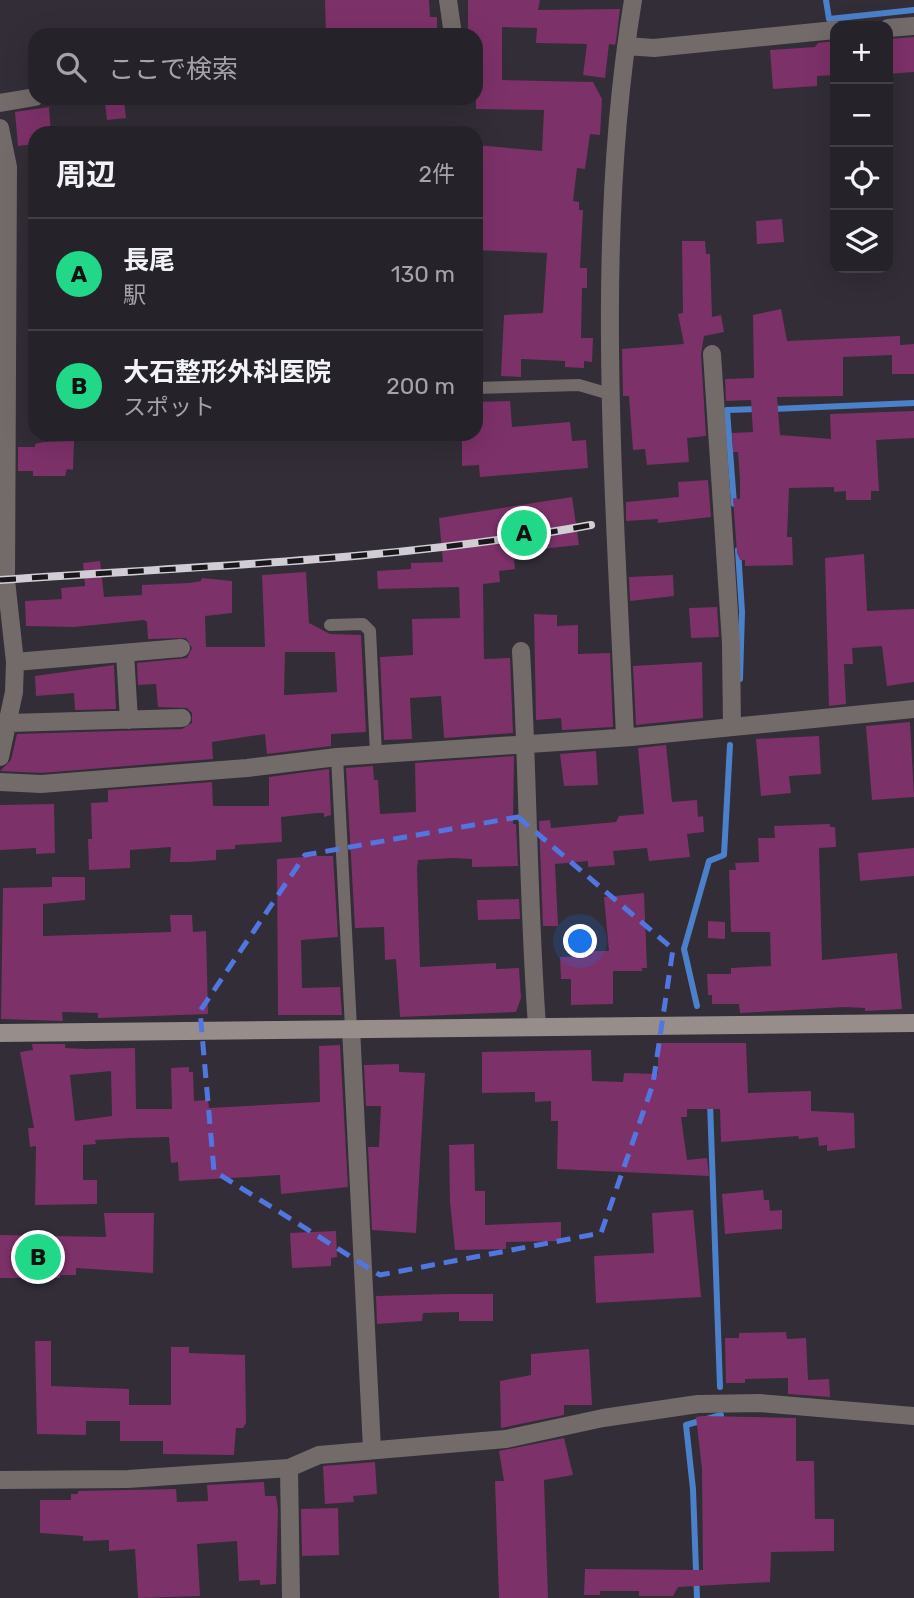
<!DOCTYPE html>
<html lang="ja">
<meta charset="utf-8">
<style>
body{margin:0;font-family:Rubik,"Noto Sans JP",sans-serif;background:#322f35;color:#f1f3f6}
.controls{position:absolute;right:21px;top:21px;display:grid;overflow:hidden;border-radius:14px;box-shadow:0 7px 28px #0002}
.controls button{width:63px;height:63px;display:grid;place-items:center;padding:0;border:0;border-bottom:2px solid #423f46;background:#262229;color:#f1f3f6;font:35px sans-serif}
.you{position:absolute;left:581px;top:942px;width:24px;height:24px;margin:-18px;border:5px solid #fff;border-radius:50%;background:#1a73e8;box-shadow:0 0 0 10px #1a73e833}
.badge{display:grid;place-items:center;width:46px;height:46px;border-radius:50%;background:#20d887;color:#111;font-size:23px;font-weight:700}
.pin{position:absolute;translate:-50% -50%;border:4px solid #fff;box-shadow:0 2px 7px #0006}
.list{margin:0;padding:0;list-style:none}
h2{display:flex;justify-content:space-between;align-items:center;height:91px;margin:0;padding:0 28px;font-size:30px}
h2 small{font-size:23px;font-weight:400;color:#a4a4a8}
.list li{display:grid;grid-template-columns:46px 1fr auto;gap:21px;align-items:center;box-sizing:border-box;height:112px;padding:0 28px;border-top:2px solid #423f46}
.list b{display:block;font-size:26px;white-space:nowrap}
.list p{margin:0;font-size:23px;white-space:nowrap;color:#a4a4a8}
.list em{font-size:23px;font-style:normal;color:#a4a4a8}
.icon{flex:none;width:38px;height:38px;fill:none;stroke:currentColor;stroke-width:2;stroke-linecap:round;stroke-linejoin:round}
.map{position:relative;flex:none;width:914px;height:1598px;overflow:hidden}
.search{position:absolute;background:#262229;box-shadow:0 7px 28px #0002;left:28px;top:28px;width:455px;height:77px;display:flex;align-items:center;gap:18px;box-sizing:border-box;padding:0 24px;border-radius:21px;color:#a4a4a8;font-size:26px}
.panel{position:absolute;background:#262229;box-shadow:0 7px 28px #0002;left:28px;top:126px;width:455px;height:315px;border-radius:21px}
.map>svg:first-child{display:block}
</style>
<div class="map">
<svg width="914" height="1598" viewBox="0 0 914 1598">
<rect width="100%" height="100%" fill="#322d37"/>
<g fill="none" stroke-linecap="round" stroke-linejoin="round">
<!-- stream -->
<path stroke="#4b81ca" stroke-width="6" d="M826 0 829 19 914 10
M773 409 914 403
M734 504 727 410 758 409
M738 550 742 612 740 679
M697 1006 684 949 709 861 724 855 730 745
M710 1102 720 1387
M697 1598 693 1489 686 1425 721 1415"/>
</g>
<!-- building -->
<path fill="#7d3169" fill-rule="evenodd" d="M325 0H429L430 17H437V35H326Z
M468 0H540L538 10 620 9 616 41 615 45 609 44 605 78 583 75 587 44 536 43 537 28 502 27V80L593 82 602 99 600 135 590 134 585 169 577 168 573 201 579 202V210H583L580 268H587V288H582L581 338H593L592 362 584 361V368L565 367V361L521 359V377L501 376 504 315 543 313 547 253 476 250V145L542 151 544 110 476 109V35H468Z
M914 37V72L888 74V39Z
M835 41V75L817 76V86L773 89 770 50 815 47 818 43Z
M124 100 126 118 107 120 105 102Z
M49 107 51 133H35V144L18 146 15 112Z
M782 219 784 242 757 244 756 221Z
M682 241H705L706 254H710L712 317 721 315 724 332 704 336 701 354 706 436 687 438 689 462 647 465 645 449 633 450 629 396H623L622 349 684 344 678 314 683 313Z
M781 309 787 341 900 336V345L914 344V374H892V355L843 357V396L777 397 780 435 831 439 830 414 914 411V438L876 440 879 491H871V500H846V491L834 492V487L789 488 787 537H792L793 565 745 566V560H740L737 553 733 498 740 499V480L738 452H733L732 433 753 432 751 400 726 401 725 379 754 378 753 315Z
M510 401 512 427 570 422 572 441 586 440 588 468 480 477 479 465 462 466V434H476V402Z
M74 441 73 470 67 469 65 476H33V471H18V447H35V444L44 442Z
M708 480 711 517 658 523V519L626 521V502L679 497 678 482Z
M572 497 579 545 513 552 515 569 499 571 500 582 483 584 484 659 510 658 513 733 444 738 441 696 410 698 412 739 384 740 380 657 413 655 412 619 460 618 459 587 378 589 377 571 411 569V563L443 562 439 518Z
M864 554 867 611 914 609V682L887 686 882 646 852 648 853 664H844L846 704 829 706 825 558Z
M100 561 104 597 142 595V585L189 583 201 581 202 578 232 581V613L205 616 206 647H265L262 575 306 572 309 623 330 634 361 635 366 732 331 734V746L267 754 265 734 212 742 213 759 41 773 0 771 11 760 17 734 182 729 192 723V713L187 708 158 707 156 684 138 685 137 663 187 658 192 648 186 638 148 639 147 622 144 620 74 627 26 626 25 601 62 599 61 588 85 586 83 563ZM285 652H335L337 692 284 695Z
M673 575 674 596 630 601 629 577Z
M717 607 719 637 691 638 689 608Z
M534 614 557 615V626L578 625V654L610 653 613 727 562 730 561 718 536 720Z
M702 662 703 718 636 725 633 666Z
M114 665 116 709 75 710 74 693 36 696 35 676Z
M910 722 914 797 872 800 866 726Z
M819 736 821 774 789 776 791 793 761 796 756 739Z
M666 745 672 802 697 800 698 817 703 816 704 832 687 834 690 857 649 861 647 848 613 851 615 865 588 867V861L555 864 558 926H543L539 821 550 820 551 828 616 822 619 816 644 814 638 748Z
M596 751 598 785 564 786 560 754Z
M514 756 513 824H516L518 866 472 867V859L453 858 418 860 417 869 420 967 496 963V969L519 968 521 998 516 1012 400 1017 396 959 385 960 384 927 355 928 346 768 373 766 374 780H378L380 814 416 812 415 763Z
M329 769 331 815 324 817V813H317L281 817 282 842 235 845V849L216 850V860L188 862H170L171 847 130 850V868L89 870 88 839H92L91 803 108 802V790L212 782 213 806H269V777Z
M54 804 55 853 36 854V848L0 850V805Z
M830 824V827H835L836 847 819 848 822 960 897 953 902 1009 865 1011V1008L845 1007 740 1013 739 1004H712V995H708L707 974H731V968L771 966 770 932H731L729 870H736L735 863 759 862 758 838H775L774 826Z
M914 848V876L860 881 858 853Z
M316 856H333L338 937 301 940 302 988 340 987 342 1015H278L277 859Z
M52 877H85V900L43 904V936L171 932 170 915H192L193 932 206 931 208 1014 98 1018V1013L62 1012 63 1021 1 1019 3 888 52 887Z
M644 893 647 968H642V971H613V1004L571 1005V979H561L560 957 591 956V951H609L604 897Z
M519 899 520 919 478 920 477 900Z
M708 921 725 922V939L708 938Z
M658 1043H746L748 1093 811 1091V1111L854 1113 855 1148 827 1151V1145L819 1146 818 1137 799 1139 798 1136 721 1142 720 1109H687V1117H681L687 1160 707 1158 709 1176 557 1169 558 1121H551V1101L535 1102V1092L482 1093V1052L591 1050 592 1081 623 1082 624 1073 658 1074Z
M32 1044H65V1048L86 1049 135 1048 136 1109H172L171 1068 189 1067V1072H193L194 1101 208 1100 209 1108 320 1102 319 1046 340 1045 348 1187 281 1194 280 1175 179 1181 178 1162 171 1163 169 1137 130 1138 95 1140 96 1144 83 1145V1180H97V1204L35 1205 36 1146 30 1147 28 1128H34L20 1052 33 1050ZM111 1071 112 1116 75 1121 70 1075Z
M399 1064V1072L425 1073 416 1233 372 1230 368 1147H379L381 1106H366L364 1065Z
M474 1144 475 1191H485V1225L561 1222V1241L506 1242V1249L455 1250 450 1202 449 1145Z
M763 1190 764 1200H769L770 1211 782 1210V1229L725 1234 722 1194Z
M693 1210 701 1297 596 1303 594 1256 654 1253 652 1213Z
M104 1213H154L153 1273 76 1268V1275H60V1278H0V1235L106 1237Z
M336 1231 337 1257 331 1258V1266L292 1268 290 1233Z
M449 1294H493V1321H459V1312L423 1313 422 1321 377 1324 376 1296Z
M786 1332 787 1339 806 1338 808 1380 829 1379 830 1397 788 1394V1378L745 1379V1383H726L725 1338H739V1333Z
M35 1341H51V1386L129 1389V1405H171V1347H189V1353L245 1355 246 1423 243 1428H236L234 1455 163 1454V1441H120V1421H86V1435L37 1434Z
M589 1349 592 1405H564V1415L501 1428 500 1381 531 1375V1354Z
M701 1416 796 1418V1461H814L815 1519H834V1551L771 1552 770 1582 678 1587 673 1596H639V1591H600V1595H584L585 1569 703 1570 702 1469 696 1417Z
M564 1438 573 1475 544 1480 548 1598H499L495 1481H504L499 1451Z
M375 1462 377 1494 353 1496 354 1502 325 1504 323 1466Z
M264 1482 265 1496H276L278 1509 276 1584 260 1585V1580L239 1581 237 1541 197 1544 200 1596 138 1598 135 1549 109 1551V1540L83 1541V1536L40 1533V1500H71V1494H78V1491L176 1489 177 1502 208 1501 207 1485Z
M338 1508 339 1555 302 1556 301 1509Z"/>
<g fill="none" stroke-linecap="round" stroke-linejoin="round">
<!-- lane -->
<path stroke="#726b6a" stroke-width="12" d="M476 388 579 385 613 395
M330 625 363 624 370 631 376 754
M337 757 351 1028"/>
<!-- street -->
<path stroke="#726b6a" stroke-width="18" d="M448 0 453 35
M888 28 914 26
M626 46 654 48 835 30
M0 103 35 97
M0 128 8 167 6 580 15 662 14 692 0 757
M712 354 731 643 732 727
M521 651C528 776 528 901 537 1026
M125 653 129 720
M15 662 181 648
M9 723 182 718
M625 737C615 495 593 240 633 0
M0 782 41 784 247 768 337 757 632 737 914 709
M351 1028 372 1449
M289 1468 291 1598
M0 1480 128 1479 289 1468 319 1455 506 1439 603 1418 698 1404 760 1403 914 1416"/>
<!-- secondary -->
<path stroke="#978d8b" stroke-width="18" d="M0 1033 914 1023"/>
<defs>
<path id="rail" d="M0 580C198 566 396 561 591 525"/>
</defs>
<!-- rail casing -->
<use href="#rail" stroke="#d0cdd4" stroke-width="8"/>
<!-- rail -->
<use href="#rail" stroke="#19171b" stroke-width="5" stroke-dasharray="16" stroke-linecap="butt"/>
</g>
<!-- marked area -->
<path fill="none" stroke="#5276e0" stroke-width="5" stroke-dasharray="14 9" stroke-linejoin="round" d="M518 817 673 949 653 1084 601 1233 380 1275 214 1171 200 1011 305 855Z"/>
</svg>
<div class="controls">
<button>+</button>
<button>−</button>
<button><svg class="icon" aria-label="locate" viewBox="0 0 24 24"><circle cx="12" cy="12" r="6"/><path d="M12 2v4M12 18v4M2 12h4M18 12h4"/></svg></button>
<button><svg class="icon" aria-label="layers" viewBox="0 0 24 24"><path d="M12 4l9 5-9 5-9-5zM3 14l9 5 9-5"/></svg></button>
</div>
<div class="you"></div>
<div class="pin badge" style="left:524px;top:533px">A</div>
<div class="pin badge" style="left:38px;top:1257px">B</div>
<div class="search"><svg class="icon" aria-label="search" viewBox="0 0 24 24"><circle cx="10" cy="10" r="6"/><path d="M15 15l6 6"/></svg>ここで検索</div>
<section class="panel">
<h2>周辺<small>2件</small></h2>
<ul class="list">
<li><span class="badge">A</span><div><b>長尾</b><p>駅</p></div><em>130 m</em></li>
<li><span class="badge">B</span><div><b>大石整形外科医院</b><p>スポット</p></div><em>200 m</em></li>
</ul>
</section>
</div>
